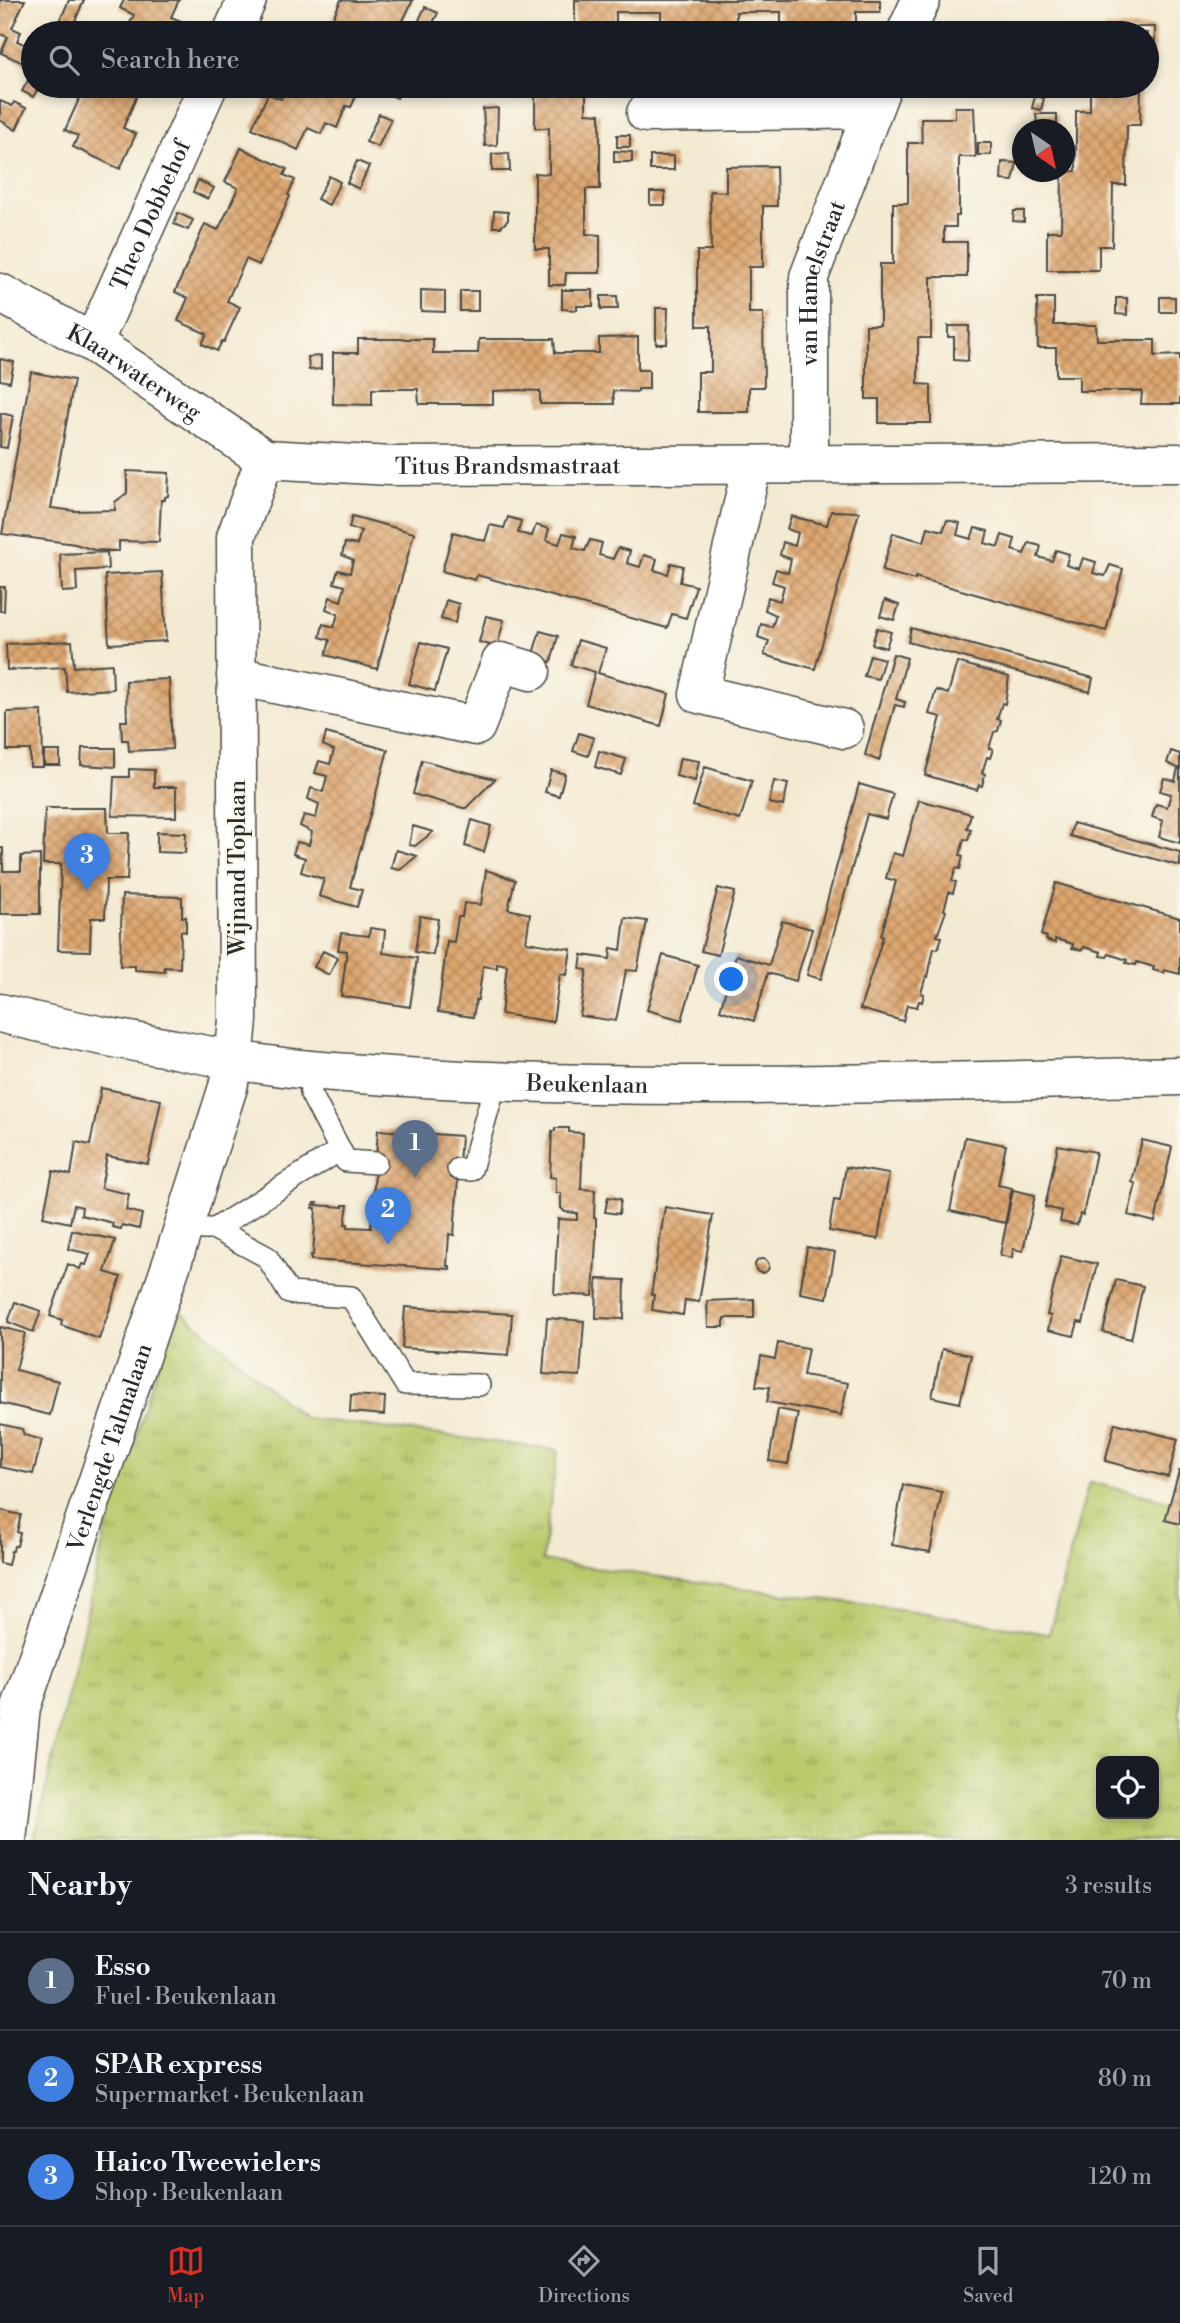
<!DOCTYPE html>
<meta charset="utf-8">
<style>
body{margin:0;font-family:"Libre Bodoni",serif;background:#20242c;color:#f1f3f6}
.controls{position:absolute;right:21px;bottom:21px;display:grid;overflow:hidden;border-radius:14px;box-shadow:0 4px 10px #0003}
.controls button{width:63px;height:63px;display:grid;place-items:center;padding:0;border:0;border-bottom:2px solid #363941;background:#171b24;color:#f1f3f6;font:35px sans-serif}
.compass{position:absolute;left:1012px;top:119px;width:63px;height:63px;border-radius:50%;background:#171b24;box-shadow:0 4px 10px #0003;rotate:146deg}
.you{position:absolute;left:732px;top:980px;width:24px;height:24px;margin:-18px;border:5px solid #fff;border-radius:50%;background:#1a73e8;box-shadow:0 0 0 10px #1a73e833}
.badge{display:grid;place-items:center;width:46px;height:46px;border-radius:50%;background:#d93025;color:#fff;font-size:23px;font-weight:700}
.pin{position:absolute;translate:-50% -58px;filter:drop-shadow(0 2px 4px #0008)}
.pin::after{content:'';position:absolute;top:37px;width:24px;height:21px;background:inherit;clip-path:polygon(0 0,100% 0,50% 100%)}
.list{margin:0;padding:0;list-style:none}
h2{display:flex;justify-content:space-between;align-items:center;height:91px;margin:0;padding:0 28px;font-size:30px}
h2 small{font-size:23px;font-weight:400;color:#9ea1a6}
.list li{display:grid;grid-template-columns:46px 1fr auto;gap:21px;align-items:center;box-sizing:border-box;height:98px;padding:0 28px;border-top:2px solid #363941}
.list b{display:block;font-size:26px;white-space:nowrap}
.list p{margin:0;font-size:23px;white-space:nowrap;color:#9ea1a6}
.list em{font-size:23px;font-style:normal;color:#9ea1a6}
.icon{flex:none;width:38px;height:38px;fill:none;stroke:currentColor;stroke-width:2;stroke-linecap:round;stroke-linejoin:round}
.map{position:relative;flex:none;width:1180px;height:1840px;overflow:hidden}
.search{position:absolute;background:#171b24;box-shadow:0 4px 10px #0003;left:21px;right:21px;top:21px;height:77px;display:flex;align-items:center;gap:18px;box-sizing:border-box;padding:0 24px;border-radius:38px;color:#9ea1a6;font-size:26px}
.sheet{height:385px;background:#171b24}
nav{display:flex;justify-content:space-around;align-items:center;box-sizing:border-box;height:98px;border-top:2px solid #363941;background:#171b24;font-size:19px;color:#9ea1a6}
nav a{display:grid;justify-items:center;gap:4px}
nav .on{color:#d93025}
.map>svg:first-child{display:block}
</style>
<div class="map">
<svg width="1180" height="1840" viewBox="0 0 1180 1840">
<defs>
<pattern id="grass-tufts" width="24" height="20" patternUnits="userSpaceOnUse" patternTransform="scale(1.75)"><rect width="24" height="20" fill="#b9ca6d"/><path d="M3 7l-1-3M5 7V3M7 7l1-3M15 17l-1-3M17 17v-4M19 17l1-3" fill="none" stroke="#97a45a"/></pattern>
<pattern id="building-cross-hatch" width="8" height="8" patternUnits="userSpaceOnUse" patternTransform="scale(1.75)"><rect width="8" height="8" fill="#dda66e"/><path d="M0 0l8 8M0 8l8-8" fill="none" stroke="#b3875b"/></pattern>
</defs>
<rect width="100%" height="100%" fill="#fbf7ec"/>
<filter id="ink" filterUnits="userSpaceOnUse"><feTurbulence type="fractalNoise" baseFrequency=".0143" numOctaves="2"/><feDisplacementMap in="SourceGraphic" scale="14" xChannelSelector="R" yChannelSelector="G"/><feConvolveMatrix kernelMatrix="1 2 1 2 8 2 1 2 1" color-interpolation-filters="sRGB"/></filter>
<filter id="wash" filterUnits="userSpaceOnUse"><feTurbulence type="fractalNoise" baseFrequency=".00686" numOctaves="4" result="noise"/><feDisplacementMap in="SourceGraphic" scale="28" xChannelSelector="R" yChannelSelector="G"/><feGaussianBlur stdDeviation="1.57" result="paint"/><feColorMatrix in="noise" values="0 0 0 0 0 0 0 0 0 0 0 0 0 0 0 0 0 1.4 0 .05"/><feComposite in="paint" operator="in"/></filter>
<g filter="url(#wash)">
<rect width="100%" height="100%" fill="#f3ead2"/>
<!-- grass -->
<path fill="url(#grass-tufts)" stroke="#727a4c" stroke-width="2" fill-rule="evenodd" d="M176 1307 304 1418 558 1450 542 1561 920 1612 1049 1634 1089 1482 1173 1502 1180 1477V1840H34L105 1535ZM1101 1761H1154V1814H1101Z"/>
<g id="blocks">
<!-- building -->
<path fill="url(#building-cross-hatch)" d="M0 0H25L12 28 21 32 17 41 33 48V58L30 66 1 53 8 37 0 34Z
M69 0H84L70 33H59L55 32Z
M124 0H179L171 17 186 23 182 33H125L134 15 120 8Z
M341 0 356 1 413 0 397 33 384 30 382 33H326Z
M575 0H880V12H856V26H781V12H736V26H661V12H616V26H575Z
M425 7 438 13 428 33H413Z
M1105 27H1155V64H1147V33H1105Z
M29 79 33 81V86H40L33 97 22 91Z
M85 86H158L155 92 141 86 123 128 136 134 120 169 73 147 78 136 65 130Z
M287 86H361L351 107 346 106 337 128 326 123 321 134 308 128 298 150 252 128 268 94 281 99Z
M387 86H403L397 98 384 92Z
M1090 86H1141L1140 125H1127L1126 185H1113L1112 246H1099V270H1047V231H1061L1062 172 1076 171V111H1090Z
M535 89 586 90V113L600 114V189H586V234L600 235V273H566L565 285H549V249H535V173L549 174V128H535Z
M1035 96 1044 98 1041 110 1032 108Z
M0 101 12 106 14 102 26 108 16 130 0 120Z
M955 107H974L976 154 975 157H959V216H956V227H944V242H967V277H931V338H918V384L931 385V423H879V399H866V325H880V264H893V203H908V143H922L921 118H955Z
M498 108 497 145 485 146 483 109Z
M379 114 391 119 378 147 366 142Z
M1036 114H1057V124H1037Z
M617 135H630V147H617Z
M978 143H991V155H978Z
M241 148 287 169 284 175 295 180 288 195 290 196 259 265 246 259 227 301 240 307 224 342 222 341 217 351 202 344 207 334 178 321 188 298 175 292 205 224 218 230 228 210 238 188 225 182Z
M614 151 632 152V162H614Z
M509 153 510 171H492V154Z
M650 156H674V170H650Z
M357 161 369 166 359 189 347 183Z
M1002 162 1017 163 1013 181 1001 180Z
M776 166 777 206H763V267H749V313H763L764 387H749V412H698V372H711V326H697V251H711L710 191 726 192V167Z
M329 176 340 182 329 205 317 199Z
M198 180 214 188 208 199 193 192Z
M650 192H665V205H650Z
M494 211 508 212V220L501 227H493Z
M1014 211H1024V222L1013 221Z
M178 213 193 220 188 230 174 224Z
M421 290 445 291V312L421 311Z
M562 290H593V306H577V310L562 309Z
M460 291H478V311H460Z
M601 296H617L618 309H601Z
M1160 297H1175V312H1160Z
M1037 298H1054V325H1096L1097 340H1155V356L1180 355V404H1141L1142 391H1079V376H1056V348H1038Z
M1116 298H1127V315L1116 314Z
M656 308H668L667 344H656Z
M948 326H969L968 361 954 360V337H948Z
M638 337V370H649V389H638V392L613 391 614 404H540V391L517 390 493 391V404H419L418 389H372V405L333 404V353H358V339H433V353H478L479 339H554L555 353H599V338Z
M321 356V369L309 370 308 357Z
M0 359 14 362 10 382 0 380Z
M31 372 74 380 51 508 75 511 115 510V502L127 493V471L169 473 168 496 165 497V500H161L159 542 119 541V551L94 550 75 544 2 534Z
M1 413 13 416 7 448 0 447Z
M831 511 859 512 815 669 764 655 769 641 758 637 761 624 772 627 776 615 765 610 768 597 780 601 784 586 772 582 776 569 788 573 791 559 780 555 783 542 795 546 798 533 787 529 791 516 827 525Z
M352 516 414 533 377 669 326 655 330 640 320 637 323 624 334 627 338 614 326 609 330 597 341 601 345 586 334 583 338 570 350 573 353 560 342 555 345 543 357 545 361 531 349 528Z
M508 517 521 521 518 533 532 536 536 525 549 529 546 540 559 544 563 533 576 536 573 548 585 551 590 540 602 543 599 555 613 559 618 548 630 551 627 563 640 567 644 555 657 559 654 570 668 574 671 563 683 566 680 582 696 586 686 618 672 614 667 628 477 575 475 580 442 571 453 532 485 541 490 525 504 528Z
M947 520 960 523 957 535 971 539 975 528 988 531 985 543 998 547 1002 535 1015 539 1012 550 1024 554 1029 543 1041 546 1038 557 1052 561 1056 550 1069 554 1066 565 1079 569 1083 558 1096 562 1093 573 1105 576 1110 565 1123 569 1106 631 915 577V580L882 571 893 533 924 542 928 527 943 531Z
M107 552 108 569 76 571 77 591 62 592 60 554Z
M162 572 166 641 109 644 105 575Z
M0 587H5L4 611H0Z
M446 600 459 604 455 623 441 619Z
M885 600 899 605 894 620 880 616Z
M486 616 504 620 497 647 479 642Z
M877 628 891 632 886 648 872 644Z
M911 628 1093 678 1090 692 908 642Z
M540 631 558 636 551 662 532 657Z
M578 640 606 648 598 673 669 694 661 726 586 704 595 672 571 665Z
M72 641 74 667 112 664 113 689 67 692 65 667 7 670 6 644Z
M421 642 447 649 435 691 409 684Z
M893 654 907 658 896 699 905 702 904 707 895 705 879 761 865 755Z
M870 655 884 659 878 679 864 676Z
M957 662 1009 677 1005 704 1002 703 997 719 1001 720 998 731 994 732 989 748 993 749 990 758 987 757 982 773 985 774 982 786 979 785 977 790 925 775 941 717 929 714 936 690 948 694Z
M169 679 172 749 129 751 128 740H122L121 721H127L126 681Z
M42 711 43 767H30V750H7V712Z
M326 733 388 750 350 887 362 890 357 907 319 896 324 879 301 872 305 858 293 854 297 842 309 845 312 832 300 826 304 815 316 818 319 804 308 799 311 788 323 792 327 776 315 773 319 761 330 764 334 750 323 745Z
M579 733 594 738 588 756 573 751Z
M82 748H115V767L81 765Z
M44 751H60V765H44Z
M599 751 626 759 621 775 595 767Z
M1171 751 1180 754V843L1159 837 1163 821 1152 817 1156 804 1167 807 1171 794 1160 791 1164 778 1175 781 1178 768 1167 763Z
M680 758 699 761 695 781 676 776Z
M422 760 454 769 495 779 466 808H463L413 794Z
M705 767 752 781 740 820 693 806Z
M129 769 154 770V787H176V817L112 816 114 777H129Z
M551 770 565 774 559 796 545 792Z
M774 781 788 784 783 806 769 803Z
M859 784 893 794 886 819 867 814 821 979 807 975Z
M919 800 971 814 967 828 971 829 968 840 964 839 960 855 963 856 960 869 956 868 952 881 956 882 953 893 949 892 944 910 946 911 937 936 942 937 938 949 934 948 928 977 926 976 921 993 924 994 922 1002 919 1001 917 1007 907 1005 903 1021 860 1009 883 937 881 936 896 881 886 878 893 853 903 856Z
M45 808H107L108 833H129L127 880H106L105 918H91L90 951 58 950 61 864H43Z
M472 820 491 826 484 852 465 846Z
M1073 823 1180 852V866L1070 836Z
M413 826 433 832 415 846 409 845Z
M157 832 186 833 185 853 157 852Z
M0 848H3V871H21V856L40 855V914H0Z
M396 850 417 856 400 870 391 868Z
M486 870 515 880 508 909 530 914 526 942 571 949 567 975 560 974 553 1022 501 1014 507 965 497 963V968L483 966 478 1000H476L473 1017 438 1012 447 941 454 942 458 917H462L464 903 481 905Z
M1056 883 1180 918V974L1164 970V973L1153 970 1154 967 1137 962 1136 965 1126 963 1127 960 1109 954 1107 957 1100 956 1101 952 1084 947 1082 950 1072 948 1073 944 1055 939V943L1046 940 1047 937 1041 935Z
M718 888 735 892 718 955 701 951Z
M122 895 182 897V917H186V932L181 931 180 968 164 967 165 972 135 970V966H120Z
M420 916 438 919 433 955 415 952Z
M625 918 647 921 637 971 626 970 616 1021 580 1016 587 970 580 969 582 955 610 959 611 948 621 950Z
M782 921 812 929 796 981 768 973 754 1021 720 1010 736 955 769 965Z
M370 928 385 930 383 953 417 958 410 1007 341 996 347 951 338 950 341 933 369 936Z
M323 951 338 958 329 975 314 967Z
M663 955 698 965 682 1020 647 1010Z
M101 1088 161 1100 148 1164 107 1156 101 1188 129 1194 126 1210 142 1214 139 1229 122 1225 121 1229 112 1227 113 1223 81 1215 82 1207 74 1205 70 1223 43 1217 53 1171 71 1175 76 1142 90 1145Z
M555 1128H569V1132L583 1133 581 1189 595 1190 594 1218H596V1239L593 1296 554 1294 558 1219 577 1220V1213L565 1212 561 1208V1193H556V1178L550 1177 552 1131H555Z
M378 1130 461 1136 454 1235 449 1234 447 1266H450V1269L311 1260V1255H313L316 1208H313L314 1203H317L316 1205 343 1207V1205H348L345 1224H348V1227L371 1228Z
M965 1137 1006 1145 998 1185 1012 1188 1005 1223 950 1211Z
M1142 1140 1172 1147 1155 1222 1128 1215 1136 1184 1132 1182Z
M1058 1145 1096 1152 1083 1215 1080 1214 1077 1225 1060 1222 1062 1211 1045 1207Z
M846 1167 889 1174 878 1239 829 1231 834 1200 840 1201Z
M1013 1190 1035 1195 1023 1251 1013 1249 1012 1258 1000 1255Z
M608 1197 621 1199 619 1214 605 1212Z
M665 1207 713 1215 699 1302 685 1300 683 1315 652 1310 654 1295H651Z
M72 1230 115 1240 105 1272 121 1277 99 1339 61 1325 62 1320 50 1316 68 1264 80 1269 82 1264 86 1265 90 1254 68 1249Z
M807 1247 835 1252 827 1298 800 1293Z
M1061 1256 1097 1264 1083 1323 1078 1322 1074 1336 1048 1330 1051 1316 1047 1315Z
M755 1266a7 7 0 1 1 14 0a7 7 0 1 1-14 0Z
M597 1279 625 1280 624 1319 596 1318Z
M1116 1280 1143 1286 1131 1339 1103 1332Z
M754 1299V1318H724V1327H708L707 1301Z
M15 1302 41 1311 33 1332 8 1322Z
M405 1307 512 1314 509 1355 402 1348Z
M547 1318 584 1321 580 1376 543 1374Z
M0 1327 25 1333 16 1370 58 1381 50 1415 0 1403Z
M778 1343 808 1348 803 1375 848 1383 841 1415 767 1402 770 1387 756 1386 761 1356 775 1359Z
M942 1349 971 1355 960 1403 932 1397Z
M351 1395 385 1397 384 1415 350 1412Z
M778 1409 798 1413 788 1464 769 1461Z
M1115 1423 1178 1439 1168 1477 1105 1461Z
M0 1424 22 1429 24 1435 42 1440 33 1474 0 1467Z
M1179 1471H1180V1524L1165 1520Z
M903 1485 942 1492 930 1552 892 1545Z
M0 1510 21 1515 17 1532 20 1533 17 1546H14L13 1551H11L8 1565 0 1563Z"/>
</g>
</g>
<g filter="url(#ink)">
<use href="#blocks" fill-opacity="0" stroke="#494844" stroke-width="2"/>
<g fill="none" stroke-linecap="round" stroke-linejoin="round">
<defs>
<path id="lane" d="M309 1070 311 1094 346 1161 376 1163
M458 1169 471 1170 496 1081
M203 1229H215L340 1150
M215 1229 267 1257 289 1293 351 1297 405 1384 479 1385"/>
<g id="street">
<path d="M232 33 247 0"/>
<path d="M906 33 921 0"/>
<path d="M646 113 871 109"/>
<path id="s1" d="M0 293 93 343 265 459"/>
<path id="s2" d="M93 343 208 86"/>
<path id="s3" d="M265 459 391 466 1180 463"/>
<path id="s4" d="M809 463V277L882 86"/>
<path d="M752 465 699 694 844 729"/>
<path d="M236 676 476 726 501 662 531 671"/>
<path id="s5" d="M7 1840 21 1707 173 1260 228 1087 234 1060 238 1020 236 537 265 459"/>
</g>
<g id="secondary">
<path id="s6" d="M0 1013C58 1028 116 1039 175 1049 220 1058 265 1066 310 1070 599 1095 890 1083 1180 1076"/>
</g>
</defs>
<!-- lane casing -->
<use href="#lane" stroke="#494844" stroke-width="24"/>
<!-- street casing -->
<use href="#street" stroke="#494844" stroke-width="41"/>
<!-- secondary casing -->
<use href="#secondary" stroke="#494844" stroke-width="41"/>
<!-- lane -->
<use href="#lane" stroke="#fff" stroke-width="21"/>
<!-- street -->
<use href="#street" stroke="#fff" stroke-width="38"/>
<!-- secondary -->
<use href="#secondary" stroke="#fff" stroke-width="38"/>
</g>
</g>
<g text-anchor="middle" stroke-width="5" stroke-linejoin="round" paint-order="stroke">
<!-- street labels -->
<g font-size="23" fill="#2b2b2b" stroke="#fbf7ec">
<text dy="8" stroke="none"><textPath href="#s2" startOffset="140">Theo Dobbehof</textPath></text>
<text dy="8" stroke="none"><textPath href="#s4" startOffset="182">van Hamelstraat</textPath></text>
<text dy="8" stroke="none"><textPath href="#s1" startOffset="156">Klaarwaterweg</textPath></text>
<text dy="8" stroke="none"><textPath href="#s3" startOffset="243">Titus Brandsmastraat</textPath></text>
<text transform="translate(237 868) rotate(-90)" y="8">Wijnand Toplaan</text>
<text dy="8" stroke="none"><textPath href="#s6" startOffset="593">Beukenlaan</textPath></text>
<text dy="8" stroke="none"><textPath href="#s5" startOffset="408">Verlengde Talmalaan</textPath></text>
</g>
</g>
</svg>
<div class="controls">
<button><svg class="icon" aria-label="locate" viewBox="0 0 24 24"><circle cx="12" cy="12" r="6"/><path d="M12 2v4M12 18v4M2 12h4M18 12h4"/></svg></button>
</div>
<svg class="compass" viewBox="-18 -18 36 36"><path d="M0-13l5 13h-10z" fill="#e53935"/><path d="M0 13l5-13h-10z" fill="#9ea1a6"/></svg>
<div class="you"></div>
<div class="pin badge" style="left:415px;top:1178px;background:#5c6f8a">1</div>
<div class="pin badge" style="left:388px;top:1245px;background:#3f7fe0">2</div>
<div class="pin badge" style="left:87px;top:891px;background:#3f7fe0">3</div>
<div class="search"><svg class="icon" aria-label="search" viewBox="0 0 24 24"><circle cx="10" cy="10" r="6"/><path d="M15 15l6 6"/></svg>Search here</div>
</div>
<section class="sheet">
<h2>Nearby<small>3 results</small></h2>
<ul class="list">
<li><span class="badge" style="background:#5c6f8a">1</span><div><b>Esso</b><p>Fuel · Beukenlaan</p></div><em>70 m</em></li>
<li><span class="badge" style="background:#3f7fe0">2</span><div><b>SPAR express</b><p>Supermarket · Beukenlaan</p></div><em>80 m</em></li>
<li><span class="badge" style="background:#3f7fe0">3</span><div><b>Haico Tweewielers</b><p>Shop · Beukenlaan</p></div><em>120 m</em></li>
</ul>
</section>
<nav>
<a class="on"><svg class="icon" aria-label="map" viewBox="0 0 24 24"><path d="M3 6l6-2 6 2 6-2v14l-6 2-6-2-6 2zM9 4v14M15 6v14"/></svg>Map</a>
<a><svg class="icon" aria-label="directions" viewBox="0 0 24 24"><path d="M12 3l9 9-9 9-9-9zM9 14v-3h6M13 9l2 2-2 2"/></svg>Directions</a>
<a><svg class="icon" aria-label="saved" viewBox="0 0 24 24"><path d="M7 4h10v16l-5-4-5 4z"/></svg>Saved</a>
</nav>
